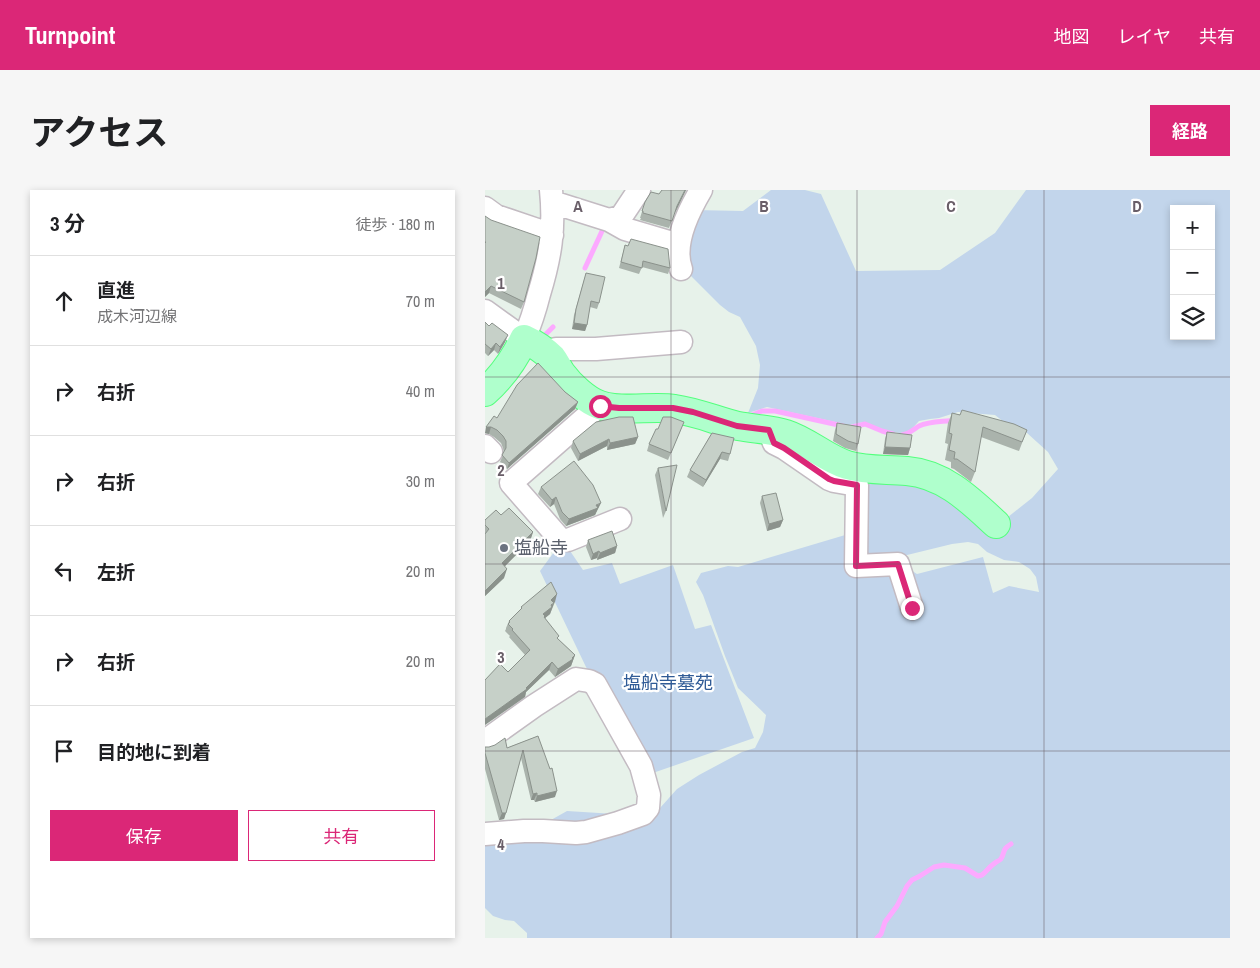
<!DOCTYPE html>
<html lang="ja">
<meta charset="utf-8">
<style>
body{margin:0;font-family:"Archivo Narrow","Noto Sans JP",sans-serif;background:#f6f6f6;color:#202124}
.controls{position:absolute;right:15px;top:15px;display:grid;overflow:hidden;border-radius:0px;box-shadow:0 2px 8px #0003}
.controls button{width:45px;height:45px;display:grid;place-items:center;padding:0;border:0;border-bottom:1px solid #e0e0e0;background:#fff;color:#202124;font:25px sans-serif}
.stop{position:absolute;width:15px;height:15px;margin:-11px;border:4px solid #db2777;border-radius:50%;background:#fff}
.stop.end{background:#db2777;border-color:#fff;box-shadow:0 1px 5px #0008}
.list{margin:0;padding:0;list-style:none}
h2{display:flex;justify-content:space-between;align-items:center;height:65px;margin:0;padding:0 20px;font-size:21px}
h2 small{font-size:16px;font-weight:400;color:#757577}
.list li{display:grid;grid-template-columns:32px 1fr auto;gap:15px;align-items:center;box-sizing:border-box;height:90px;padding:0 20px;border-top:1px solid #e0e0e0}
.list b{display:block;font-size:19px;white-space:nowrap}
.list p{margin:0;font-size:16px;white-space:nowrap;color:#757577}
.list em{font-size:16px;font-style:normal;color:#757577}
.actions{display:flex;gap:10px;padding:15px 20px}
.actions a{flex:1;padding:11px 0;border:1px solid #db2777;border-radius:0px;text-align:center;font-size:18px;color:#db2777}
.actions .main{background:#db2777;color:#fff}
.icon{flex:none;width:28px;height:28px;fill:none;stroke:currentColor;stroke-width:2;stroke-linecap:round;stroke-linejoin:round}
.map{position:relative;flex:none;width:745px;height:748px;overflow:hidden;border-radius:0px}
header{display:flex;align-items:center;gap:30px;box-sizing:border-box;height:70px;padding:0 25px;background:#db2777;color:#fff}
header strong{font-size:24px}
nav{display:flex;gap:28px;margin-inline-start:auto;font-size:18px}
.intro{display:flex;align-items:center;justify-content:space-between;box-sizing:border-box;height:120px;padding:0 30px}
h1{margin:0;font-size:35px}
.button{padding:12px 22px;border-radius:0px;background:#db2777;color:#fff;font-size:18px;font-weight:700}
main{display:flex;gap:30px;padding:0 30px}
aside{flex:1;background:#fff;border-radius:0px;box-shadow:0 2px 8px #0003}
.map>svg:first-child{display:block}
</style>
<header>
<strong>Turnpoint</strong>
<nav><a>地図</a><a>レイヤ</a><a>共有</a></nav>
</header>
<div class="intro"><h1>アクセス</h1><a class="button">経路</a></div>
<main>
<aside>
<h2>3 分<small>徒歩 · 180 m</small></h2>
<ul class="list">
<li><svg class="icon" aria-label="ahead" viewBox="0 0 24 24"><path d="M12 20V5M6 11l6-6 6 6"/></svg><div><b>直進</b><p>成木河辺線</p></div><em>70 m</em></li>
<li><svg class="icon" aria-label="right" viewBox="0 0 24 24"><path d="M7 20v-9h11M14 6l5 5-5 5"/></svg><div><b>右折</b></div><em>40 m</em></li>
<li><svg class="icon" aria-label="right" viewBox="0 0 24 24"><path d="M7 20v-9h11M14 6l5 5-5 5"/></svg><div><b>右折</b></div><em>30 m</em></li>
<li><svg class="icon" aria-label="left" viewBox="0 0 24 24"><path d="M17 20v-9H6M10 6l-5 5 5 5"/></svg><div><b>左折</b></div><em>20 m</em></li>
<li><svg class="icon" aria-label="right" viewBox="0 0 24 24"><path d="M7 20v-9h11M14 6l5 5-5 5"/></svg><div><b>右折</b></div><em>20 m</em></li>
<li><svg class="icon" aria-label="arrive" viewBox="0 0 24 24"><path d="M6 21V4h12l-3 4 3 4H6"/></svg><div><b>目的地に到着</b></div></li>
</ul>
<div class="actions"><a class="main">保存</a><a>共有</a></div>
</aside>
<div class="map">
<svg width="745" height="748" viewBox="0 0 745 748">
<rect width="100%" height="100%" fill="#e7f2ea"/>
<!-- green -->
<path fill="#c2d5eb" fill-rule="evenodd" d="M286 0H320L336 4 371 81 455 80 510 43 541 0H745V748H42V743L29 731 20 730 8 726 0 718V648L41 644 82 621 162 626 175 618 192 599 214 585 257 562 270 558 278 542 281 525 253 498 240 466 218 405 211 392 216 383 243 376 253 377 377 340 378 282 432 285 518 340 523 327 547 308 573 279 563 262 542 243 524 236 510 225 473 222 454 228 445 229 434 231 424 242 415 243 401 241 379 232 364 235 282 217 263 223 273 198 275 175 271 156 255 127 244 122 235 115 203 83 197 73 209 20 258 21ZM689 19H726V146H689ZM483 352 493 354 502 362 519 370 534 372 545 379 551 387 554 402 524 396 508 403 498 367 432 384 421 377 418 366 467 354Z
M81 355 98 380 127 373 135 394 188 375 210 439 226 435 269 548 162 585 101 477 55 381 72 358Z"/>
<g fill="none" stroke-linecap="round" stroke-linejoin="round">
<!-- stream -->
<path stroke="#fcaaff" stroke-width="5" d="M100 78 118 39
M60 145 68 137
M262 227 277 221H290L358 236
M367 237 380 234 397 241 408 244
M417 245C424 244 428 240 434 236 445 231 459 232 470 230
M392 748 396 744 400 732 412 716 422 696 427 690 435 686 449 677 459 675 480 678 493 686 497 685C502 681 505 676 510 673 513 670 515 672 517 667 520 660 518 659 526 654"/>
<defs>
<path id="minor" d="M67 12 124 30 140 39 194 55
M0 18 11 26 67 45
M124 30 136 27 154 0
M196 79C187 54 203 22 216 0
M0 121 39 149C45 135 50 120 54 104 65 68 70 39 66 0
M60 161 71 159H111L196 152
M115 215 26 293 75 349 83 350 135 329
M284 240 289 253 299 258 344 289 349 291 372 295 371 376 413 374 427 418
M0 256 6 262
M0 551 49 516 91 489 104 491 110 494 156 576 164 605 163 618 158 624 133 633 101 642 91 643 58 641H39L0 644"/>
<path id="major" d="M0 202C17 187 29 170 39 149 50 154 59 160 67 168 71 173 73 179 77 184 85 195 102 211 115 215 137 223 168 215 190 219 212 222 232 231 253 236 269 239 285 239 301 244 323 251 340 268 362 275 382 281 402 279 422 281 459 284 485 310 511 334"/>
</defs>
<!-- minor casing -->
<use href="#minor" stroke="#c3bbc2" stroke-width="25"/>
<!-- major casing -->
<use href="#major" stroke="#53ff7d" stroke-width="30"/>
<!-- minor -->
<use href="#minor" stroke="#fff" stroke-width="22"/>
<!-- major -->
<use href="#major" stroke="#afffcc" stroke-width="28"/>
</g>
<!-- wall -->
<path fill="#aab3ac" d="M177 0H201L190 22 184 38 155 30 156 28H155L160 12 174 4Z
M0 26 39 112 36 119 4 103 0 107Z
M140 55 185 78 183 84 157 77 154 84 134 78Z
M101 83 114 113 112 119 105 117 102 135 100 141 87 139 89 125Z
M0 132 20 152 13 164 9 160 3 166 0 163Z
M80 202 93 212 90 219 22 279 15 272 19 263 18 258 16 253 9 247 4 244 0 243 12 228Z
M467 223 542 240 534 261 496 247 490 282 486 292 469 279 466 278V272L460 270 463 254 460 253 463 233Z
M199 232 183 270 162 261 164 254 173 239Z
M352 233 373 254 371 261 360 258 348 251 350 240Z
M402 242 425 258 423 265 398 264 400 249Z
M227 243 245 264 243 271 235 269 218 297 202 287 205 280Z
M153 247 150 254 122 260V256L93 271 86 258 88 251Z
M173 278 181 321 178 328 170 285Z
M56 297 113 320H112L110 325 81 336 75 329 69 314 65 317 53 304Z
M277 306 298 330 295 337 282 341 275 313Z
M16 325 48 342 45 351 20 376 19 388 0 406V330Z
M103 350 132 356 130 363 112 370V368L106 370 101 357Z
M70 412 65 424 60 428 73 449 90 465 86 476 70 487 64 480 41 502 40 507 23 482 40 465 24 447 25 446 20 441 21 439V438L24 431 36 420V417Z
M53 546 70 607 50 612 49 610H46L36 568 19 629 14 630 0 579V557L22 558Z"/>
<!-- shaded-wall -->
<path fill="#8b928c" d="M200 0H201L190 23 192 16Z
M6 96 4 103 0 107V102Z
M89 133 102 135 100 141 87 139Z
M23 145 20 152 13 164 15 157Z
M11 153 9 160 3 166 6 159Z
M93 212 90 219 22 279 24 273Z
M1 237H6L4 244 0 243Z
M153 247 150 254 122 260 125 253Z
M124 249 122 256 93 271 95 264Z
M400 257 425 258 423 265 398 264Z
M237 262 235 269 218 297 221 290Z
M71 307 69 314 65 317 67 310Z
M116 313 110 325 81 336 84 329Z
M298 330 295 337 282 341 284 334Z
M48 342 45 351 14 382 17 373Z
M132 356 130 363 112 370 115 363Z
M114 361 112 368 106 370 108 364Z
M22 379 19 388 0 406V401Z
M72 404 70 412 64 417 66 410Z
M69 413 65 424 59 429 58 424Z
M90 465 86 476 70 487 73 479Z
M67 472 64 480 41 502 40 507 0 535V529L41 498Z
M72 601 70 607 50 612 52 606Z
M52 603 49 610H46L48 604Z
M17 623H21L19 629 14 630Z"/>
<!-- building -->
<path fill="#c6d0c8" stroke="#8b928c" d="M177 0H200L192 16 187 31 158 23V21H157L160 12 166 2 174 4Z
M0 26 6 30 55 47 51 68 39 112 6 96 0 102V53L1 52H0Z
M146 49 183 59 185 78 158 71 157 78 136 72 140 55 143 56Z
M101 83 120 87 114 113 106 111 102 135 89 133 91 119Z
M0 132 4 136 7 133 23 145 15 157 11 153 6 159 0 154Z
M53 173 80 202 93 212 24 273 17 265 21 258V251L18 246 12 240 6 237H1L9 226 12 228 32 195Z
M477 220 529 234 542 240 537 252 498 237 490 282 472 269H469L470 262 464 260 467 244 464 243 467 223 475 225Z
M134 227H148L153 247 125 253 124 249 95 264 88 251 111 232Z
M178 227H186L199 232 186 263 164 254 171 239H173Z
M352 233 376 237 373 254 363 251 351 244Z
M402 242 427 245 425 258 400 257Z
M227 243 249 248 245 264 237 262 221 290 205 280Z
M89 271 108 295 116 313 111 315 113 318 84 329 77 322 71 307 67 310 56 297Z
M192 275 181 321 173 278Z
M291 303 298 330 284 334 277 306Z
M24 318 48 342 17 373 22 379 0 401V344L4 339 0 335V330L11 320 16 325Z
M127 341 132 356 115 363 114 361 108 364 103 350Z
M66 392 72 404 66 410 69 413 66 415 67 417 58 424 60 426 59 427 74 446 72 448 90 465 87 468 88 469 73 479 67 472 41 498 42 499 0 529V490L15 474 23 482 45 460 27 440 28 439 23 434 25 432 24 431 37 418 36 417Z
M53 546 65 579 67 578 72 601 52 606V603L48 604 38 560 21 623H17L0 563V557H4L10 555 20 548 22 558Z"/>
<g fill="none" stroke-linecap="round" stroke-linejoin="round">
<!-- route -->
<path stroke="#db2777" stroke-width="6" d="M115 216 134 218H188L208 222 252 236 284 240 289 253 299 258 344 289 349 291 372 295 371 376 413 374 427 418"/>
</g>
<!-- grid -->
<path fill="none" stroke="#695e68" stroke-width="1" stroke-opacity="0.55" d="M186 0V748M372 0V748M559 0V748M0 187H745M0 374H745M0 561H745"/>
<!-- markers -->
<circle fill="#6b7280" stroke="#fff" stroke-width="2" cx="19" cy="358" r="5"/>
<g text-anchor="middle" stroke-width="4.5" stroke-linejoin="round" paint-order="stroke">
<!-- worship labels -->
<g font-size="18" fill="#5b616d" stroke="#fff" text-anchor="start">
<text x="29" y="364">塩船寺</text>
</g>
<!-- park labels -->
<g font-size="18" fill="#305b96" stroke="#fff">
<text x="183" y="499">塩船寺墓苑</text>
</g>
</g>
<g font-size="16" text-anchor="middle" font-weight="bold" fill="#695e68" stroke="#fff" stroke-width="4.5" stroke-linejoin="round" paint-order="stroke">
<text x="93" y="22">A</text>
<text x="279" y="22">B</text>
<text x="466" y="22">C</text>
<text x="652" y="22">D</text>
<text x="16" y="99">1</text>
<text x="16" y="286">2</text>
<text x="16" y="473">3</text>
<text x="16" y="660">4</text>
</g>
</svg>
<div class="controls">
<button>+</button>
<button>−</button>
<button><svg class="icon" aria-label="layers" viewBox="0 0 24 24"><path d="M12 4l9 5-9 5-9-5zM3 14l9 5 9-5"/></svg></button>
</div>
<div class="stop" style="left:115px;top:216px"></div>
<div class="stop end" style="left:427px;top:418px"></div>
</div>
</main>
